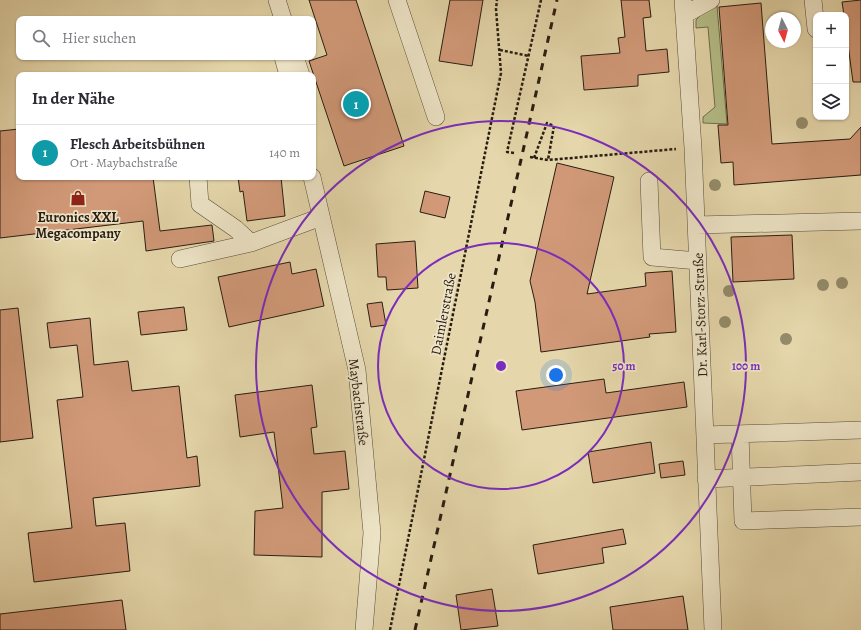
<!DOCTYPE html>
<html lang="de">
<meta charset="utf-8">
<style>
body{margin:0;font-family:Alegreya,serif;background:#f7f7f7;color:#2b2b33}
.controls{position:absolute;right:12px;top:12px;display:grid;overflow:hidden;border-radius:8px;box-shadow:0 1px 3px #0004}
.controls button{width:36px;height:36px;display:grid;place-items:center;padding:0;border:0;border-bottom:1px solid #e1e1e2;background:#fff;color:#2b2b33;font:20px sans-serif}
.compass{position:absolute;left:765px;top:12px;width:36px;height:36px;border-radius:50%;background:#fff;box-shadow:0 1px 3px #0004;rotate:174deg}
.you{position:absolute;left:556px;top:375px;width:14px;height:14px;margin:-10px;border:3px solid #fff;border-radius:50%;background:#1a73e8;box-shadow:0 0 0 6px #1a73e833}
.badge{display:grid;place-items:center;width:26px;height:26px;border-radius:50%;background:#0f766e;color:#fff;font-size:13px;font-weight:700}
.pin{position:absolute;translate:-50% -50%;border:2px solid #fff;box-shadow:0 1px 4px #0006}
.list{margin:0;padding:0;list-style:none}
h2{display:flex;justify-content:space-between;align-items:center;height:52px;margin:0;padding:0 16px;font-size:17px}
h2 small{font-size:13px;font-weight:400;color:#7c7c81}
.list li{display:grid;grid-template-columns:26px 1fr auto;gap:12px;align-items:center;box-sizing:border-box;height:56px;padding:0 16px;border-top:1px solid #e1e1e2}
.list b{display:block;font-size:15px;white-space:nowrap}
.list p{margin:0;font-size:13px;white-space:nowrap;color:#7c7c81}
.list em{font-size:13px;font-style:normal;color:#7c7c81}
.icon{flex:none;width:22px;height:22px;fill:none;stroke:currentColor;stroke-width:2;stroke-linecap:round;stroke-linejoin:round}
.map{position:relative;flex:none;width:861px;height:630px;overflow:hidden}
.search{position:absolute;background:#fff;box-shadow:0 1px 3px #0004;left:16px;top:16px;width:300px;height:44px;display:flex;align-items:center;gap:10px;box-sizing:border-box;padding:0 14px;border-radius:8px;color:#7c7c81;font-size:15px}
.panel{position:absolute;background:#fff;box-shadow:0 1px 3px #0004;left:16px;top:72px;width:300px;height:108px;border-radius:8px}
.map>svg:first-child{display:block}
</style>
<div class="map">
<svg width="861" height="630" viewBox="0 0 861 630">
<rect width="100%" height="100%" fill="#e5d7ab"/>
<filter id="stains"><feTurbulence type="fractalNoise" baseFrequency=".005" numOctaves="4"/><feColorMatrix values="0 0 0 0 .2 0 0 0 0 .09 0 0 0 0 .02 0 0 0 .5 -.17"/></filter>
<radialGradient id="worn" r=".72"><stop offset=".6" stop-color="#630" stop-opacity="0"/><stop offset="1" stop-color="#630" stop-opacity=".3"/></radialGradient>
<!-- green -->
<path fill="#b5be88" stroke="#6e6e4d" d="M717 6 727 124 703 123V117L715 107 708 27 696 28V20L706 9Z"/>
<!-- building -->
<path fill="#d19978" stroke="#281d12" d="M309 0H356L404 146 344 166 309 61 327 55Z
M450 0H483L472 66 439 61Z
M621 0H649L651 17 643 18 646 51 667 49 669 72 638 75V86L584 90 581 56 620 53 618 38 625 37Z
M861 0V82H853L846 30V15H844L842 2Z
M761 3 772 144 850 139 861 127V175L734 185 733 162 721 163 718 125H728L719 7Z
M19 129V177H153L160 231 212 225 214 241 146 251 143 221 0 238V131Z
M557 163 614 177 587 294 646 286 645 273 672 271 676 332 649 334 650 337 541 352 535 302 530 281Z
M238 177H281L285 216 247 221 243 191 240 192Z
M425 191 450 197 445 218 420 212Z
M792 235 794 279 733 282 731 237Z
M415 241 418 288 387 290 386 277H378L376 244Z
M290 262 292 274 316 269 324 306 229 327 218 277Z
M382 302 386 325 371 327 367 304Z
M184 307 187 330 141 335 138 312Z
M18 308 33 438 0 442V310Z
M90 318 94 365 128 361 132 391 179 386 187 458 197 456 200 486 93 498 96 526 125 523 130 571 34 582 28 533 72 528 57 400 83 397 77 345 50 348 47 323Z
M604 379 606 393 684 382 687 407 522 430 516 391Z
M312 385 317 427 311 428 314 454 345 451 349 489 322 492V557L254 555 255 511 283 508 274 432 240 437 235 395Z
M651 442 655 473 593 483 588 452Z
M683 461 685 475 661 478 659 464Z
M623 529 626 544 602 548 604 563 538 574 533 545Z
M492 589 498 626 461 630 456 595Z
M683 596 688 630H613L610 607Z
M122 600 126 630H0V614Z"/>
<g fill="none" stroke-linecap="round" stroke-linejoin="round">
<defs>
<path id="minor" d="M277 0 283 19
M397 0 436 117
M683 0 693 148 713 630
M813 0 816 29
M684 15 711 0
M283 57 288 75
M295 57 301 75
M198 177 200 204 236 229 251 243
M312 177 357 370 372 533 364 630
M649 181 652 257 698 261
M696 225 861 221
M180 259 251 243 321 217
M740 434 743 521 861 517
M705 435 861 430
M706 479 861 472"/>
</defs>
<!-- minor casing -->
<use href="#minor" stroke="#574c38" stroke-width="18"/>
<!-- path -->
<path stroke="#281d12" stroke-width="2.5" stroke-dasharray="3 2" stroke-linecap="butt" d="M500 50 529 56
M514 153 507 152 541 0
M530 157 548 160 676 149
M534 158 547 123 554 126 548 160
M390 630 501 73 496 9 497 0"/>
<!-- minor -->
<use href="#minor" stroke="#eee5c8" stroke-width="17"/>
<!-- rail -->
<path stroke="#281d12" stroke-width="3" stroke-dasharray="7 7" stroke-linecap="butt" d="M415 630 557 0"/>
</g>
<!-- trees -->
<g fill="#948b6a">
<circle cx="802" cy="123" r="6"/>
<circle cx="715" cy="185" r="6"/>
<circle cx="842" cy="283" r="6"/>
<circle cx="823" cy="285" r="6"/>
<circle cx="729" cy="291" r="6"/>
<circle cx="725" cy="322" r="6"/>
<circle cx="786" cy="339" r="6"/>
</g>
<!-- distance rings -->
<g fill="none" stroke="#7b2cbf" stroke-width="2">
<circle cx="501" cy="366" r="123"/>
<circle cx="501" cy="366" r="245"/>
</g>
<!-- icons -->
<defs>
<symbol id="shop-bare" viewBox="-9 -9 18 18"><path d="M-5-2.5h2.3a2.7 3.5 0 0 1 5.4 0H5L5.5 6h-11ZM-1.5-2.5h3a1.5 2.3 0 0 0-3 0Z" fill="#8f2418" stroke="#eee5c8" stroke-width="2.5" paint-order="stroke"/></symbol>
</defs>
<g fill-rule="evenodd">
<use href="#shop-bare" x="67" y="187" width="22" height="22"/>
</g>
<g text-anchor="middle" stroke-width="3.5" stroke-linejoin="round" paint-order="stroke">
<!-- poi labels -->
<g font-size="14" font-weight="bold" fill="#281d12" stroke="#eee5c8">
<text x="78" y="222">Euronics XXL<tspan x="78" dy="16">Megacompany</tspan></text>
</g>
<!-- street labels -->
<g font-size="14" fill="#281d12" stroke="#eee5c8">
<text transform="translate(443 314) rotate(-79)" y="5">Daimlerstraße</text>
<text transform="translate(700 315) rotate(-92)" y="5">Dr. Karl-Storz-Straße</text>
<text transform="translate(359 402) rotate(83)" y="5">Maybachstraße</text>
</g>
</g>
<circle cx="501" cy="366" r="6" fill="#7b2cbf" stroke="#eee5c8" stroke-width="2"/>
<g font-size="12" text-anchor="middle" font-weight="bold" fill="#7b2cbf" stroke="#eee5c8" stroke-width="3.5" stroke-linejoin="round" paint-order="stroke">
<text x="624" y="370">50 m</text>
<text x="746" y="370">100 m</text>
</g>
<rect width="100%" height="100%" filter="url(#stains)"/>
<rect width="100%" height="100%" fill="url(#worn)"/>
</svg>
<div class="controls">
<button>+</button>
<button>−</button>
<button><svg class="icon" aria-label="layers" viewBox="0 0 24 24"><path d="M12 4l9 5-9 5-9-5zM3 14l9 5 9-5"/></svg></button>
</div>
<svg class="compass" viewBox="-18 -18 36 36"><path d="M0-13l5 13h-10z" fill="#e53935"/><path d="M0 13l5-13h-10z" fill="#7c7c81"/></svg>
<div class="you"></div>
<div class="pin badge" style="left:356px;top:104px;background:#0f9aa8">1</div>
<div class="search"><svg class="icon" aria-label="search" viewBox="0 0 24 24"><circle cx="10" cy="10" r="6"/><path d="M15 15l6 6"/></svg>Hier suchen</div>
<section class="panel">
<h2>In der Nähe<small></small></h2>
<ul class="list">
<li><span class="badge" style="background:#0f9aa8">1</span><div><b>Flesch Arbeitsbühnen</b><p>Ort · Maybachstraße</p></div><em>140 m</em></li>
</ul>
</section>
</div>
